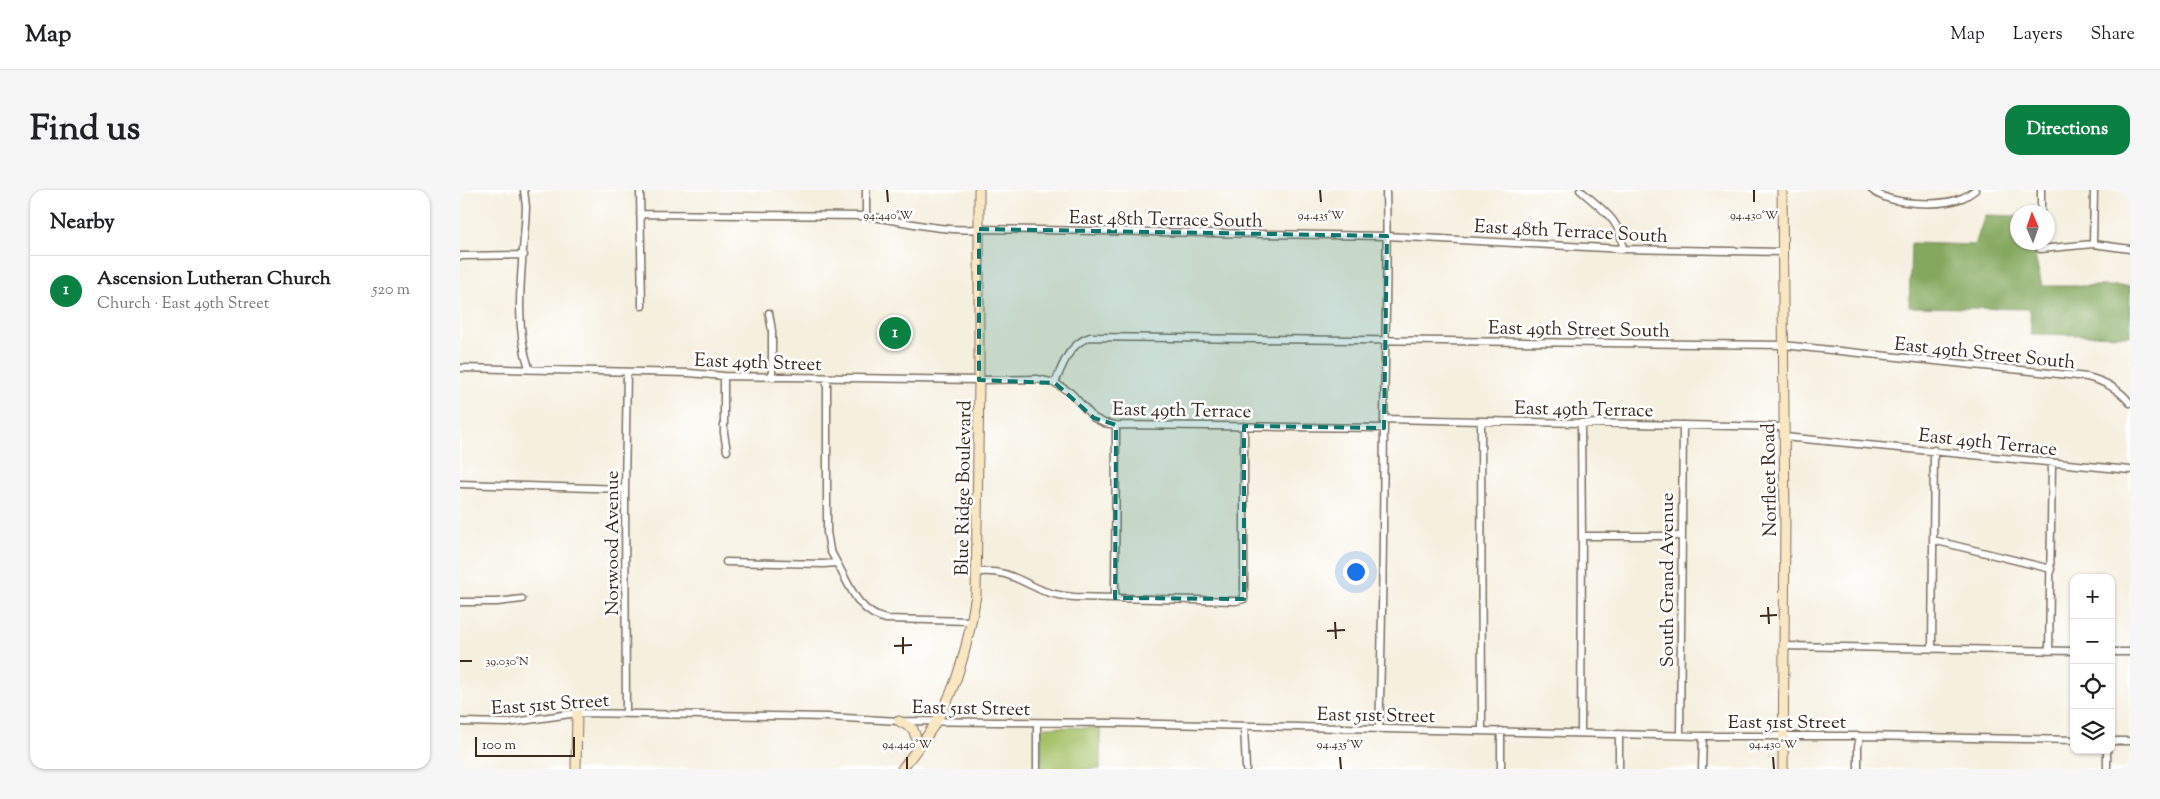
<!DOCTYPE html>
<meta charset="utf-8">
<style>
body{margin:0;font-family:"Sorts Mill Goudy",serif;background:#f6f6f6;color:#202124}
.controls{position:absolute;right:15px;bottom:15px;display:grid;overflow:hidden;border-radius:10px;box-shadow:0 1px 4px #0004}
.controls button{width:45px;height:45px;display:grid;place-items:center;padding:0;border:0;border-bottom:1px solid #e0e0e0;background:#fff;color:#202124;font:25px sans-serif}
.compass{position:absolute;left:1550px;top:15px;width:45px;height:45px;border-radius:50%;background:#fff;box-shadow:0 1px 4px #0004;rotate:358deg}
.scale{position:absolute;left:15px;bottom:12px;width:100px;box-sizing:border-box;padding-left:5px;border:2px solid #3b2a1e;border-top:0;font-size:14px;line-height:18px;white-space:nowrap;color:#3b2a1e;-webkit-text-stroke:4px #fff;paint-order:stroke}
.you{position:absolute;left:895px;top:381px;width:18px;height:18px;margin:-12px;border:4px solid #fff;border-radius:50%;background:#1a73e8;box-shadow:0 0 0 8px #1a73e833}
.badge{display:grid;place-items:center;width:32px;height:32px;border-radius:50%;background:#0b8043;color:#fff;font-size:16px;font-weight:700}
.pin{position:absolute;translate:-50% -50%;border:2px solid #fff;box-shadow:0 1px 5px #0006}
.list{margin:0;padding:0;list-style:none}
h2{display:flex;justify-content:space-between;align-items:center;height:65px;margin:0;padding:0 20px;font-size:21px}
h2 small{font-size:16px;font-weight:400;color:#757577}
.list li{display:grid;grid-template-columns:32px 1fr auto;gap:15px;align-items:center;box-sizing:border-box;height:70px;padding:0 20px;border-top:1px solid #e0e0e0}
.list b{display:block;font-size:19px;white-space:nowrap}
.list p{margin:0;font-size:16px;white-space:nowrap;color:#757577}
.list em{font-size:16px;font-style:normal;color:#757577}
.icon{flex:none;width:28px;height:28px;fill:none;stroke:currentColor;stroke-width:2;stroke-linecap:round;stroke-linejoin:round}
.map{position:relative;flex:none;width:1670px;height:579px;overflow:hidden;border-radius:15px}
header{display:flex;align-items:center;gap:30px;box-sizing:border-box;height:70px;padding:0 25px;background:#fff;border-bottom:1px solid #e0e0e0}
header strong{font-size:24px}
nav{display:flex;gap:28px;margin-inline-start:auto;font-size:18px}
.intro{display:flex;align-items:center;justify-content:space-between;box-sizing:border-box;height:120px;padding:0 30px}
h1{margin:0;font-size:35px}
.button{padding:12px 22px;border-radius:15px;background:#0b8043;color:#fff;font-size:18px;font-weight:700}
main{display:flex;gap:30px;padding:0 30px}
aside{flex:1;background:#fff;border-radius:15px;box-shadow:0 1px 4px #0004}
.map>svg:first-child{display:block}
</style>
<header>
<strong>Map</strong>
<nav><a>Map</a><a>Layers</a><a>Share</a></nav>
</header>
<div class="intro"><h1>Find us</h1><a class="button">Directions</a></div>
<main>
<aside>
<h2>Nearby<small></small></h2>
<ul class="list">
<li><span class="badge">1</span><div><b>Ascension Lutheran Church</b><p>Church · East 49th Street</p></div><em>520 m</em></li>
</ul>
</aside>
<div class="map">
<svg width="1670" height="579" viewBox="0 0 1670 579">
<rect width="100%" height="100%" fill="#fff"/>
<filter id="ink" filterUnits="userSpaceOnUse"><feTurbulence type="fractalNoise" baseFrequency=".02" numOctaves="2"/><feDisplacementMap in="SourceGraphic" scale="10" xChannelSelector="R" yChannelSelector="G"/><feConvolveMatrix kernelMatrix="1 2 1 2 8 2 1 2 1" color-interpolation-filters="sRGB"/></filter>
<filter id="wash" filterUnits="userSpaceOnUse"><feTurbulence type="fractalNoise" baseFrequency=".0096" numOctaves="4" result="noise"/><feDisplacementMap in="SourceGraphic" scale="20" xChannelSelector="R" yChannelSelector="G"/><feGaussianBlur stdDeviation="1.12" result="paint"/><feColorMatrix in="noise" values="0 0 0 0 0 0 0 0 0 0 0 0 0 0 0 0 0 1.4 0 .05"/><feComposite in="paint" operator="in"/></filter>
<g filter="url(#wash)">
<rect width="100%" height="100%" fill="#f5efde"/>
<!-- green -->
<path fill="#a6c269" stroke="#707644" d="M588 537 640 538V579H582L581 542 583 538Z"/>
<!-- forest -->
<path fill="#84a85d" stroke="#60693e" d="M1525 25 1557 26 1558 52 1573 53 1574 62 1582 96H1670V146L1571 144 1570 119 1449 117 1451 53 1515 55Z"/>
</g>
<g filter="url(#ink)">
<g fill="none" stroke-linecap="round" stroke-linejoin="round">
<defs>
<path id="street" d="M64 0 66 17C64 69 52 128 69 178
M180 0 182 116
M406 0V26
M1120 0C1140 18 1162 30 1163 59
M1412 0C1430 15 1480 17 1502 8 1507 6 1511 3 1515 0
M1581 22V0
M180 24 406 26C444 31 480 42 519 39L927 46 1163 59 1322 62
M1580 52V59L1633 54 1670 59
M1633 54 1634 0
M0 66 64 65
M309 123 312 141V187
M0 178 229 183 264 186 519 190 577 189 595 193 611 203 634 228 644 233 656 235 924 238
M264 186V243L267 261
M367 188V342L370 360 377 373
M595 193C603 174 609 154 630 147L1323 155 1627 187C1644 191 1659 199 1670 213
M924 229 1324 237
M1021 231 1022 541
M1121 233 1122 346 1121 543
M1324 247 1670 280
M0 294 165 299
M1122 346H1221
M1473 350 1591 379
M266 372 363 374 377 373C390 396 398 423 426 429L512 431
M518 382C545 380 553 387 577 398 588 404 602 406 614 407L776 411 784 409V236
M655 408 656 235
M0 412H37L62 409
M1324 456 1614 461
M1472 459 1474 260
M1589 461 1592 273
M1651 462H1670
M166 523 165 299 167 182
M0 532 48 533 117 523 367 527 439 531 654 533 1243 546H1400L1614 550
M577 533V579
M784 536 786 579
M919 538C923 436 923 334 924 231 925 154 928 77 926 0
M1041 541V579
M1220 545 1223 235
M1651 551H1670
M1647 560V579
M1159 579V544
M1242 579 1243 546
M1398 579V557L1400 546"/>
<path id="secondary" d="M1322 0 1325 334 1323 579
M439 531 453 539 459 556
M116 579 117 523
M442 579C453 564 466 549 476 532 499 495 509 448 516 405L519 190V0"/>
</defs>
<!-- street casing -->
<use href="#street" stroke="#7c6f61" stroke-width="9"/>
<!-- secondary casing -->
<use href="#secondary" stroke="#7c6f61" stroke-width="11"/>
<!-- street -->
<use href="#street" stroke="#fff" stroke-width="6"/>
<!-- secondary -->
<use href="#secondary" stroke="#f9e7c3" stroke-width="9"/>
</g>
</g>
<!-- marked area -->
<path fill="#0f766e" fill-opacity="0.2" stroke="#0f766e" stroke-width="4" stroke-dasharray="10 6" stroke-linejoin="round" d="M519 39 927 46 924 238 784 236V409L655 408 656 235 634 228 595 193 519 190Z"/>
<!-- ticks -->
<path fill="none" stroke="#3b2a1e" stroke-width="2" d="M427 0 428 12M860 0 861 12M1294 0V12M1308 417 1309 434M1300 426 1317 425M875 432 876 449M867 441 885 440M443 447V464M434 456 452 455M0 471H12M447 567V579M880 567 881 579M1313 567 1314 579"/>
<g text-anchor="middle" stroke-width="5" stroke-linejoin="round" paint-order="stroke">
<!-- street labels -->
<g font-size="19" fill="#3b2a1e" stroke="#fff">
<text transform="translate(706 28) rotate(1)" y="7">East 48th Terrace South</text>
<text transform="translate(1111 40) rotate(3)" y="7">East 48th Terrace South</text>
<text transform="translate(1119 138) rotate(1)" y="7">East 49th Street South</text>
<text transform="translate(1525 162) rotate(6)" y="7">East 49th Street South</text>
<text transform="translate(298 171) rotate(2)" y="7">East 49th Street</text>
<text transform="translate(1124 218) rotate(1)" y="7">East 49th Terrace</text>
<text transform="translate(722 219) rotate(1)" y="7">East 49th Terrace</text>
<text transform="translate(1528 251) rotate(6)" y="7">East 49th Terrace</text>
<text transform="translate(1308 290) rotate(-91)" y="7">Norfleet Road</text>
<text transform="translate(502 298) rotate(-89)" y="7">Blue Ridge Boulevard</text>
<text transform="translate(151 353) rotate(-90)" y="7">Norwood Avenue</text>
<text transform="translate(1206 390) rotate(-90)" y="7">South Grand Avenue</text>
<text transform="translate(90 513) rotate(-4)" y="7">East 51st Street</text>
<text transform="translate(511 517) rotate(1)" y="7">East 51st Street</text>
<text transform="translate(916 524) rotate(1)" y="7">East 51st Street</text>
<text x="1327" y="538">East 51st Street</text>
</g>
</g>
<g font-size="12" text-anchor="middle" fill="#3b2a1e" stroke="#fff" stroke-width="5" stroke-linejoin="round" paint-order="stroke">
<text x="428" y="29">94.440°W</text>
<text x="861" y="29">94.435°W</text>
<text x="1294" y="29">94.430°W</text>
<text x="47" y="475">39.030°N</text>
<text x="447" y="558">94.440°W</text>
<text x="880" y="558">94.435°W</text>
<text x="1313" y="558">94.430°W</text>
</g>
</svg>
<div class="controls">
<button>+</button>
<button>−</button>
<button><svg class="icon" aria-label="locate" viewBox="0 0 24 24"><circle cx="12" cy="12" r="6"/><path d="M12 2v4M12 18v4M2 12h4M18 12h4"/></svg></button>
<button><svg class="icon" aria-label="layers" viewBox="0 0 24 24"><path d="M12 4l9 5-9 5-9-5zM3 14l9 5 9-5"/></svg></button>
</div>
<svg class="compass" viewBox="-18 -18 36 36"><path d="M0-13l5 13h-10z" fill="#e53935"/><path d="M0 13l5-13h-10z" fill="#757577"/></svg>
<div class="scale">100 m</div>
<div class="you"></div>
<div class="pin badge" style="left:435px;top:143px">1</div>
</div>
</main>
